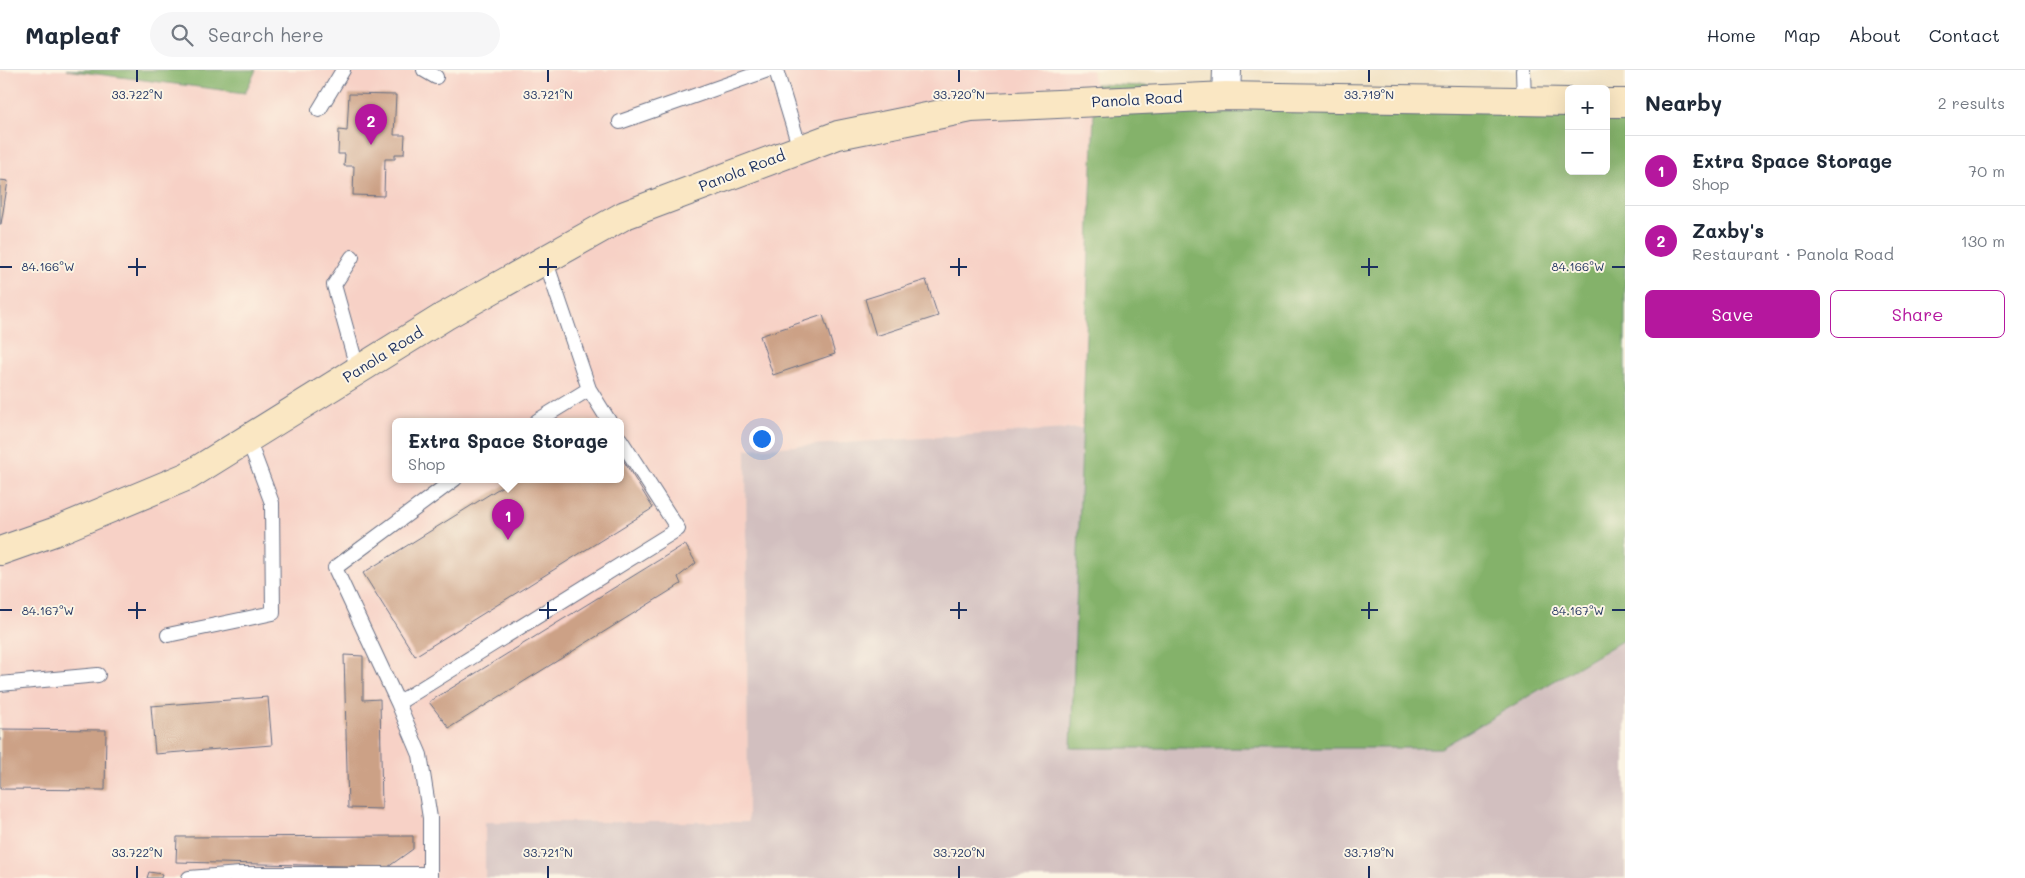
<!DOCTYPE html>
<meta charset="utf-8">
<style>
body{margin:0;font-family:Mali,sans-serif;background:#f6f6f7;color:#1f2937}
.controls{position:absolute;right:15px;top:15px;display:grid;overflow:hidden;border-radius:8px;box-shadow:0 5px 20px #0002}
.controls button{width:45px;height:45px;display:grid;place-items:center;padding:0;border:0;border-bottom:1px solid #e0e1e3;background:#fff;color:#1f2937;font:25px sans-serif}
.you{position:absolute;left:761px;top:368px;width:18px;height:18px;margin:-12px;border:4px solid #fff;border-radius:50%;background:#1a73e8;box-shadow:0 0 0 8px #1a73e833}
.badge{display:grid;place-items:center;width:32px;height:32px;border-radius:50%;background:#b5179e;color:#fff;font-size:16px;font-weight:700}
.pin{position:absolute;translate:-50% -41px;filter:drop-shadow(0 1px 2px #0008)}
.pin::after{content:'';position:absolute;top:26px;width:18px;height:15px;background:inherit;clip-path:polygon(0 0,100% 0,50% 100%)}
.popup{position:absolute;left:392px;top:348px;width:232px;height:65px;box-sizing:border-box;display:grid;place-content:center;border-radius:8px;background:#fff;filter:drop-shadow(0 1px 4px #0005);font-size:16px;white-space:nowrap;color:#747a83}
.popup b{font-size:19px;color:#1f2937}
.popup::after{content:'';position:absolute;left:50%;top:100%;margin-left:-10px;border:10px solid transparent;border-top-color:#fff}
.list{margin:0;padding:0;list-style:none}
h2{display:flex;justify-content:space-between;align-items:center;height:65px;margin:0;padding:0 20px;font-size:21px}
h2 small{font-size:16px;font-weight:400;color:#747a83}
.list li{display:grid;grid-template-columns:32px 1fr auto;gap:15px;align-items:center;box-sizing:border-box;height:70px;padding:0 20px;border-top:1px solid #e0e1e3}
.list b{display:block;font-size:19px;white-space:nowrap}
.list p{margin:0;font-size:16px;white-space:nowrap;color:#747a83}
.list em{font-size:16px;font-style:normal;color:#747a83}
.actions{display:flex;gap:10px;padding:15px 20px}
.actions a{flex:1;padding:11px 0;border:1px solid #b5179e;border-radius:8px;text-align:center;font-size:18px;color:#b5179e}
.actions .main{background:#b5179e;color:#fff}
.icon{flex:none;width:28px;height:28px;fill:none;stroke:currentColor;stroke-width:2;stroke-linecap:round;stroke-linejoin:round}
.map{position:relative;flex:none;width:1625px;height:808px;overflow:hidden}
header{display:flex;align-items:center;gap:30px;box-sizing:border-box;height:70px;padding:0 25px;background:#fff;border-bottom:1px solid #e0e1e3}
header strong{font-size:24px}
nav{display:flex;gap:28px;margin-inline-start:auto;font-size:18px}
.search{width:350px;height:45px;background:#f6f6f7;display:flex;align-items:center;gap:12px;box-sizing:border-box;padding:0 18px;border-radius:28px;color:#747a83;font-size:19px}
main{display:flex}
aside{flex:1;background:#fff}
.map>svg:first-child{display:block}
</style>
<header>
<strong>Mapleaf</strong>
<div class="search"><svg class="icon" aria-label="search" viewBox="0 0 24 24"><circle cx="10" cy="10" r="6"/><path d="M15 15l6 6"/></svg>Search here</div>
<nav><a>Home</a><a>Map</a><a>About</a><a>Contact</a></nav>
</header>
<main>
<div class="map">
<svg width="1625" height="808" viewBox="0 0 1625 808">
<rect width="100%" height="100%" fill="#fcf5e5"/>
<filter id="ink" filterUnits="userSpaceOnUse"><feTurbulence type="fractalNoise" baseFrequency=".02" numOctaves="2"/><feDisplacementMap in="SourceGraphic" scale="10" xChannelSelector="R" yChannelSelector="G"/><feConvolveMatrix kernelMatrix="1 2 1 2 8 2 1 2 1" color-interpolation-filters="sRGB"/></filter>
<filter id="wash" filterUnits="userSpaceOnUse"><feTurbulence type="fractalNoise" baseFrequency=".0096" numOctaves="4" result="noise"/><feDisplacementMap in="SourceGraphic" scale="20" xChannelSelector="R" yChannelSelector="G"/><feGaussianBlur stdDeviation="1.12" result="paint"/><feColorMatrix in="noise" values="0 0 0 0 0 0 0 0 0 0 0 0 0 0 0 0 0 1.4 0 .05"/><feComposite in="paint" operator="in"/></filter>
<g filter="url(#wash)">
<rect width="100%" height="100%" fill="#f3e4c7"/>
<!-- built -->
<path fill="#f7d1c6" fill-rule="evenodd" d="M0 0H1092L1095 14 1082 358 746 380 748 752H485V808H0ZM396 351H620V409H396Z"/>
<!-- industrial -->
<path fill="#d2bfbf" d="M1082 358 1072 678H1441L1625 569V808H485V752H748L746 379Z"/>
<!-- forest -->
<path fill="#84b26b" stroke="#507064" d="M66 0H256L245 23Z
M1095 14 1569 34V101H1606V35L1625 36V569L1441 678H1071Z"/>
<g id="blocks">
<!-- building -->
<path fill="#cca186" d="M349 24 396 25 394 65H405L404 84H395V89H385L384 126 353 125 354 96H344L345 84H338L339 60 347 61Z
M0 110 8 111 1 154H0Z
M926 210 938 246 876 266 865 229Z
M823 245 835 284 773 305 760 266Z
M620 385 653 438 415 586 363 503 514 409H620Z
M685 474 696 493 678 507 681 514 449 658 429 632Z
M344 585 363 586V630L380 629 382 739 348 738Z
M268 627 272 675 155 684 151 636Z
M0 659 106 660 105 720 0 719Z
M413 766V779L388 797 176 792 177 767Z
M149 802 162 804 161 808H147Z"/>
</g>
</g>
<g filter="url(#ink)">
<use href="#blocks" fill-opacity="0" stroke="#676e83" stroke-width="1"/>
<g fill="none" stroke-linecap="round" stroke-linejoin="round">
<defs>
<path id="service" d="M424 0 436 7
M776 0 800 79
M1523 0 1524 32
M319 40 343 0
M620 52 768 0
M352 187 334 215 358 301
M545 189 589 319 609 351
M537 351 589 319
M455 409 335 498 398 633 678 459 620 369
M168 565 273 543 272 433 248 369
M0 614 98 605
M398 633 420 685 430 748V808
M189 808 240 804H430"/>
<path id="minor" d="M1226 26 1227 0"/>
<path id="secondary" d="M1606 33H1625
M0 481 54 462 188 406 445 246 625 145 838 65 971 38 1226 26 1569 32"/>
</defs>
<!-- service casing -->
<use href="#service" stroke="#676e83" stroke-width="16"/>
<!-- minor casing -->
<use href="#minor" stroke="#676e83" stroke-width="30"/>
<!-- secondary casing -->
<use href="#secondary" stroke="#676e83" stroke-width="30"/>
<!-- service -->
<use href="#service" stroke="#fff" stroke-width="14"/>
<!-- minor -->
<use href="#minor" stroke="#fff" stroke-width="28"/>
<!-- secondary -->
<use href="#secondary" stroke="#fae7c3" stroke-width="28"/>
</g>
</g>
<!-- ticks -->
<path fill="none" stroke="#1b2f5e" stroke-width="2" d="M137 0V12M548 0V12M959 0V12M1369 0V12M137 188V206M548 188V206M959 188V206M1369 188V206M0 197H12M128 197H146M539 197H557M950 197H967M1361 197H1378M1612 197H1625M137 532V549M548 532V549M959 532V549M1369 532V549M0 540H12M128 540H146M539 540H557M950 540H967M1361 540H1378M1612 540H1625M137 796V808M548 796V808M959 796V808M1369 796V808"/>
<g text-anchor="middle" stroke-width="4" stroke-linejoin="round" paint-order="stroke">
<!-- street labels -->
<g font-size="15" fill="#1b2f5e" stroke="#fcf5e5">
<text transform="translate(1137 30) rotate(-3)" y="5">Panola Road</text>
<text transform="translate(742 101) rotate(-21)" y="5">Panola Road</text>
<text transform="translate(383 285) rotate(-32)" y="5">Panola Road</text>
</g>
</g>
<g font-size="12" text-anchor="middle" fill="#1b2f5e" stroke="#fcf5e5" stroke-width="4" stroke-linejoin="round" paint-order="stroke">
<text x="137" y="29">33.722°N</text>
<text x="548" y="29">33.721°N</text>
<text x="959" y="29">33.720°N</text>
<text x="1369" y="29">33.719°N</text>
<text x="1578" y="201">84.166°W</text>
<text x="48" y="201">84.166°W</text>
<text x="1578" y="545">84.167°W</text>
<text x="48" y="545">84.167°W</text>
<text x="137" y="787">33.722°N</text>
<text x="548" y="787">33.721°N</text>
<text x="959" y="787">33.720°N</text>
<text x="1369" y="787">33.719°N</text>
</g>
</svg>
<div class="controls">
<button>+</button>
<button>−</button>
</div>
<div class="you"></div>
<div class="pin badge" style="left:508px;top:470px">1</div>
<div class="popup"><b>Extra Space Storage</b>Shop</div>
<div class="pin badge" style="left:371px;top:75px">2</div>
</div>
<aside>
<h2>Nearby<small>2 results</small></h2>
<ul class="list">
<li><span class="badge">1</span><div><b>Extra Space Storage</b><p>Shop</p></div><em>70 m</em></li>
<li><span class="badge">2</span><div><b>Zaxby's</b><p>Restaurant · Panola Road</p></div><em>130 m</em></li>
</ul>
<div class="actions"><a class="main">Save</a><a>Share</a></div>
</aside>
</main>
